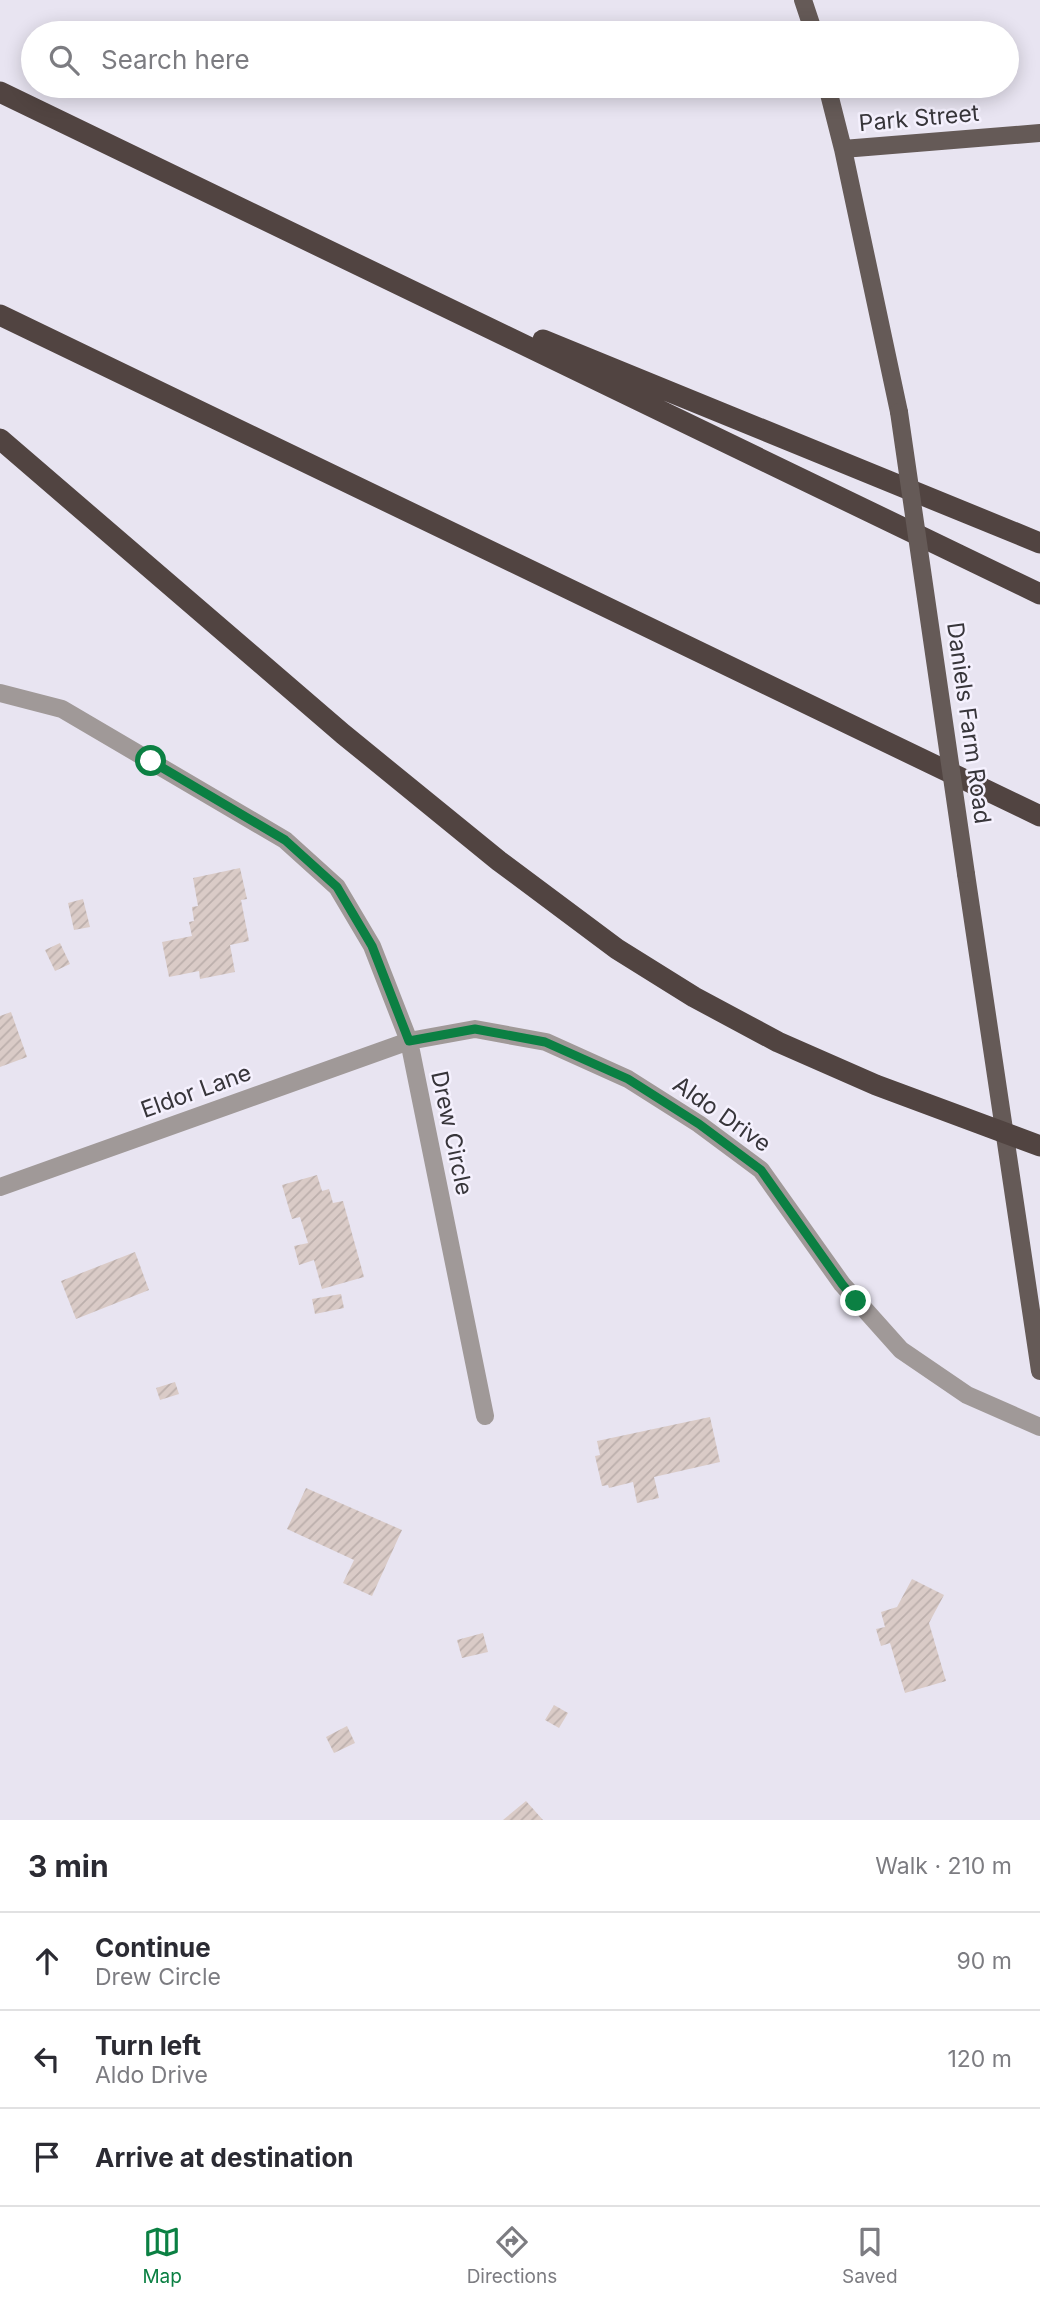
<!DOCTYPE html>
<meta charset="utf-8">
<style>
body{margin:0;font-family:Inter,sans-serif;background:#f2f2f3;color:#2b2b33}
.stop{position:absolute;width:21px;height:21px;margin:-16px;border:5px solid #0b8043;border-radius:50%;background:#fff}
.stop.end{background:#0b8043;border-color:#fff;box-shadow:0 2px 7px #0008}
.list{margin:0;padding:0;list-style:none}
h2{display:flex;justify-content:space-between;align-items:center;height:91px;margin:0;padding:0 28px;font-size:30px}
h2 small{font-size:23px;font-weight:400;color:#7c7c81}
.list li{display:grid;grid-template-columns:46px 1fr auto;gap:21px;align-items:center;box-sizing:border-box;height:98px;padding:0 28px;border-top:2px solid #e1e1e2}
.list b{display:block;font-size:26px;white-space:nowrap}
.list p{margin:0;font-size:23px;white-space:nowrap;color:#7c7c81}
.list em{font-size:23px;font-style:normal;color:#7c7c81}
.icon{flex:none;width:38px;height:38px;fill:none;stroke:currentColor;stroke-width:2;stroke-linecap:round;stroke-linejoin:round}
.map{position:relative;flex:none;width:1040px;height:1820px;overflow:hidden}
.search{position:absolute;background:#fff;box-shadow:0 4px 18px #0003;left:21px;right:21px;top:21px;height:77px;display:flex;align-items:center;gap:18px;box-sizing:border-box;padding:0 24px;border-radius:38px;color:#7c7c81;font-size:26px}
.sheet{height:385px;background:#fff}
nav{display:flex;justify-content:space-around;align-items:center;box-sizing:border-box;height:98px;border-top:2px solid #e1e1e2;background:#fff;font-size:19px;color:#7c7c81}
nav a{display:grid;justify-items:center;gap:4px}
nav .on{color:#0b8043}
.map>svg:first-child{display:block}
</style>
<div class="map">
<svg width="1040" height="1820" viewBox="0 0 1040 1820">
<defs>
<pattern id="building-hatch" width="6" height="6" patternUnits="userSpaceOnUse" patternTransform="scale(1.75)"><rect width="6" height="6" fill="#dacbc7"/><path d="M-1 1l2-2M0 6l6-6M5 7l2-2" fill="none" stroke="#bcafac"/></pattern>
</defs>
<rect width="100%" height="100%" fill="#e8e4f1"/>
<!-- building -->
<path fill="url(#building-hatch)" d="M240 868 247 899 241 900 249 941 230 945 235 972 200 979 199 971 169 977 162 942 192 936 189 922 194 921 192 907 198 906 193 878Z
M83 899 90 927 74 930 68 903Z
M60 943 70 964 55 971 45 950Z
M11 1012 27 1057 0 1067V1016Z
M317 1175 322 1191 329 1189 333 1203 343 1201 364 1277 322 1289 314 1260 299 1265 294 1246 308 1243 300 1217 292 1219 282 1185Z
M135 1252 149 1290 76 1319 61 1281Z
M341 1294 344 1308 315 1314 312 1299Z
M175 1382 179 1394 160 1400 156 1388Z
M710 1417 720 1462 654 1477 659 1498 637 1503 633 1482 609 1488 608 1485 602 1486 595 1456 600 1455 597 1441Z
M306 1488 402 1530 372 1596 343 1583 354 1560 287 1529Z
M912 1579 944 1595 929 1623 946 1681 905 1693 890 1643 881 1646 876 1629 885 1627 881 1612 897 1607Z
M483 1633 488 1652 462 1658 457 1640Z
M554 1705 568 1713 559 1728 545 1720Z
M347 1726 355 1743 334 1753 326 1737Z
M526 1801 543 1820H503Z"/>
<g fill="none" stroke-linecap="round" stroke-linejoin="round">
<!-- minor -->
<path stroke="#a09998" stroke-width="18" d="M0 693 62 709 285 840 337 887 372 946 409 1041 485 1416
M0 1187 409 1041 475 1029 546 1042 628 1079 699 1124 761 1170 842 1284 901 1350 967 1395 1040 1427"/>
<!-- major -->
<path stroke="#655a57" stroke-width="18" d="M803 0 814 33
M827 86 843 149 899 412
M843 149 1040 133
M966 874 1040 1371"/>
<!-- highway -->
<path stroke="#514441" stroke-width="21" d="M0 92 1040 594
M0 315 1040 816
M543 340 1040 543
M0 439 343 734 499 861 617 949 694 997 778 1042 876 1085 1040 1146"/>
<!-- major-bridge -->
<path stroke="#655a57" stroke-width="18" d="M899 412 966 874"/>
</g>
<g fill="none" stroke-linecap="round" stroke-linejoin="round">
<!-- route -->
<path stroke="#0b8043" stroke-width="9" d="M151 761 285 840 337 887 372 946 409 1041 475 1029 545 1042 628 1079 699 1124 761 1170 842 1284 856 1301"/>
</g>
<g text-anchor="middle" stroke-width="5" stroke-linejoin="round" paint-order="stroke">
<!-- street labels -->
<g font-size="23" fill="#37353a" stroke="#f5f1fe">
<text transform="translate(919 118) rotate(-5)" y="8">Park Street</text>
<text transform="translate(969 723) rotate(82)" y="8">Daniels Farm Road</text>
<text transform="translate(196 1091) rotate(-20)" y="8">Eldor Lane</text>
<text transform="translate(722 1114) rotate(35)" y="8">Aldo Drive</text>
<text transform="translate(452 1133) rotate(78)" y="8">Drew Circle</text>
</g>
</g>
</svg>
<div class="stop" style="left:151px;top:761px"></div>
<div class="stop end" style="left:856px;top:1301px"></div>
<div class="search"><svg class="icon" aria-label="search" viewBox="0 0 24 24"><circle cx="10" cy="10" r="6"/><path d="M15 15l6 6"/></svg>Search here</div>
</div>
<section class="sheet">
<h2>3 min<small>Walk · 210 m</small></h2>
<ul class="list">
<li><svg class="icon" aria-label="ahead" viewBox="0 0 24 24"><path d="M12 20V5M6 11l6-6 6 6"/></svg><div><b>Continue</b><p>Drew Circle</p></div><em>90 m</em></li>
<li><svg class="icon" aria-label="left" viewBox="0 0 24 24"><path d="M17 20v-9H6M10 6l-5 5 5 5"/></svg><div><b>Turn left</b><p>Aldo Drive</p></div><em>120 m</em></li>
<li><svg class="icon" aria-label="arrive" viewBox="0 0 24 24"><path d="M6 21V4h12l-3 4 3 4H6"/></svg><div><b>Arrive at destination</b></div></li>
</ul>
</section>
<nav>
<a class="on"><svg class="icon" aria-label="map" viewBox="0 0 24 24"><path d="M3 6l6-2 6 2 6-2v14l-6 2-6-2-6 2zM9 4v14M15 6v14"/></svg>Map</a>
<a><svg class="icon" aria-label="directions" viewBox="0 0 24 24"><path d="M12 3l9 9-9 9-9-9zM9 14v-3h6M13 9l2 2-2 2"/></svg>Directions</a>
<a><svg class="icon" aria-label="saved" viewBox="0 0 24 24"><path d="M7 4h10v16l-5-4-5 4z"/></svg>Saved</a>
</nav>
